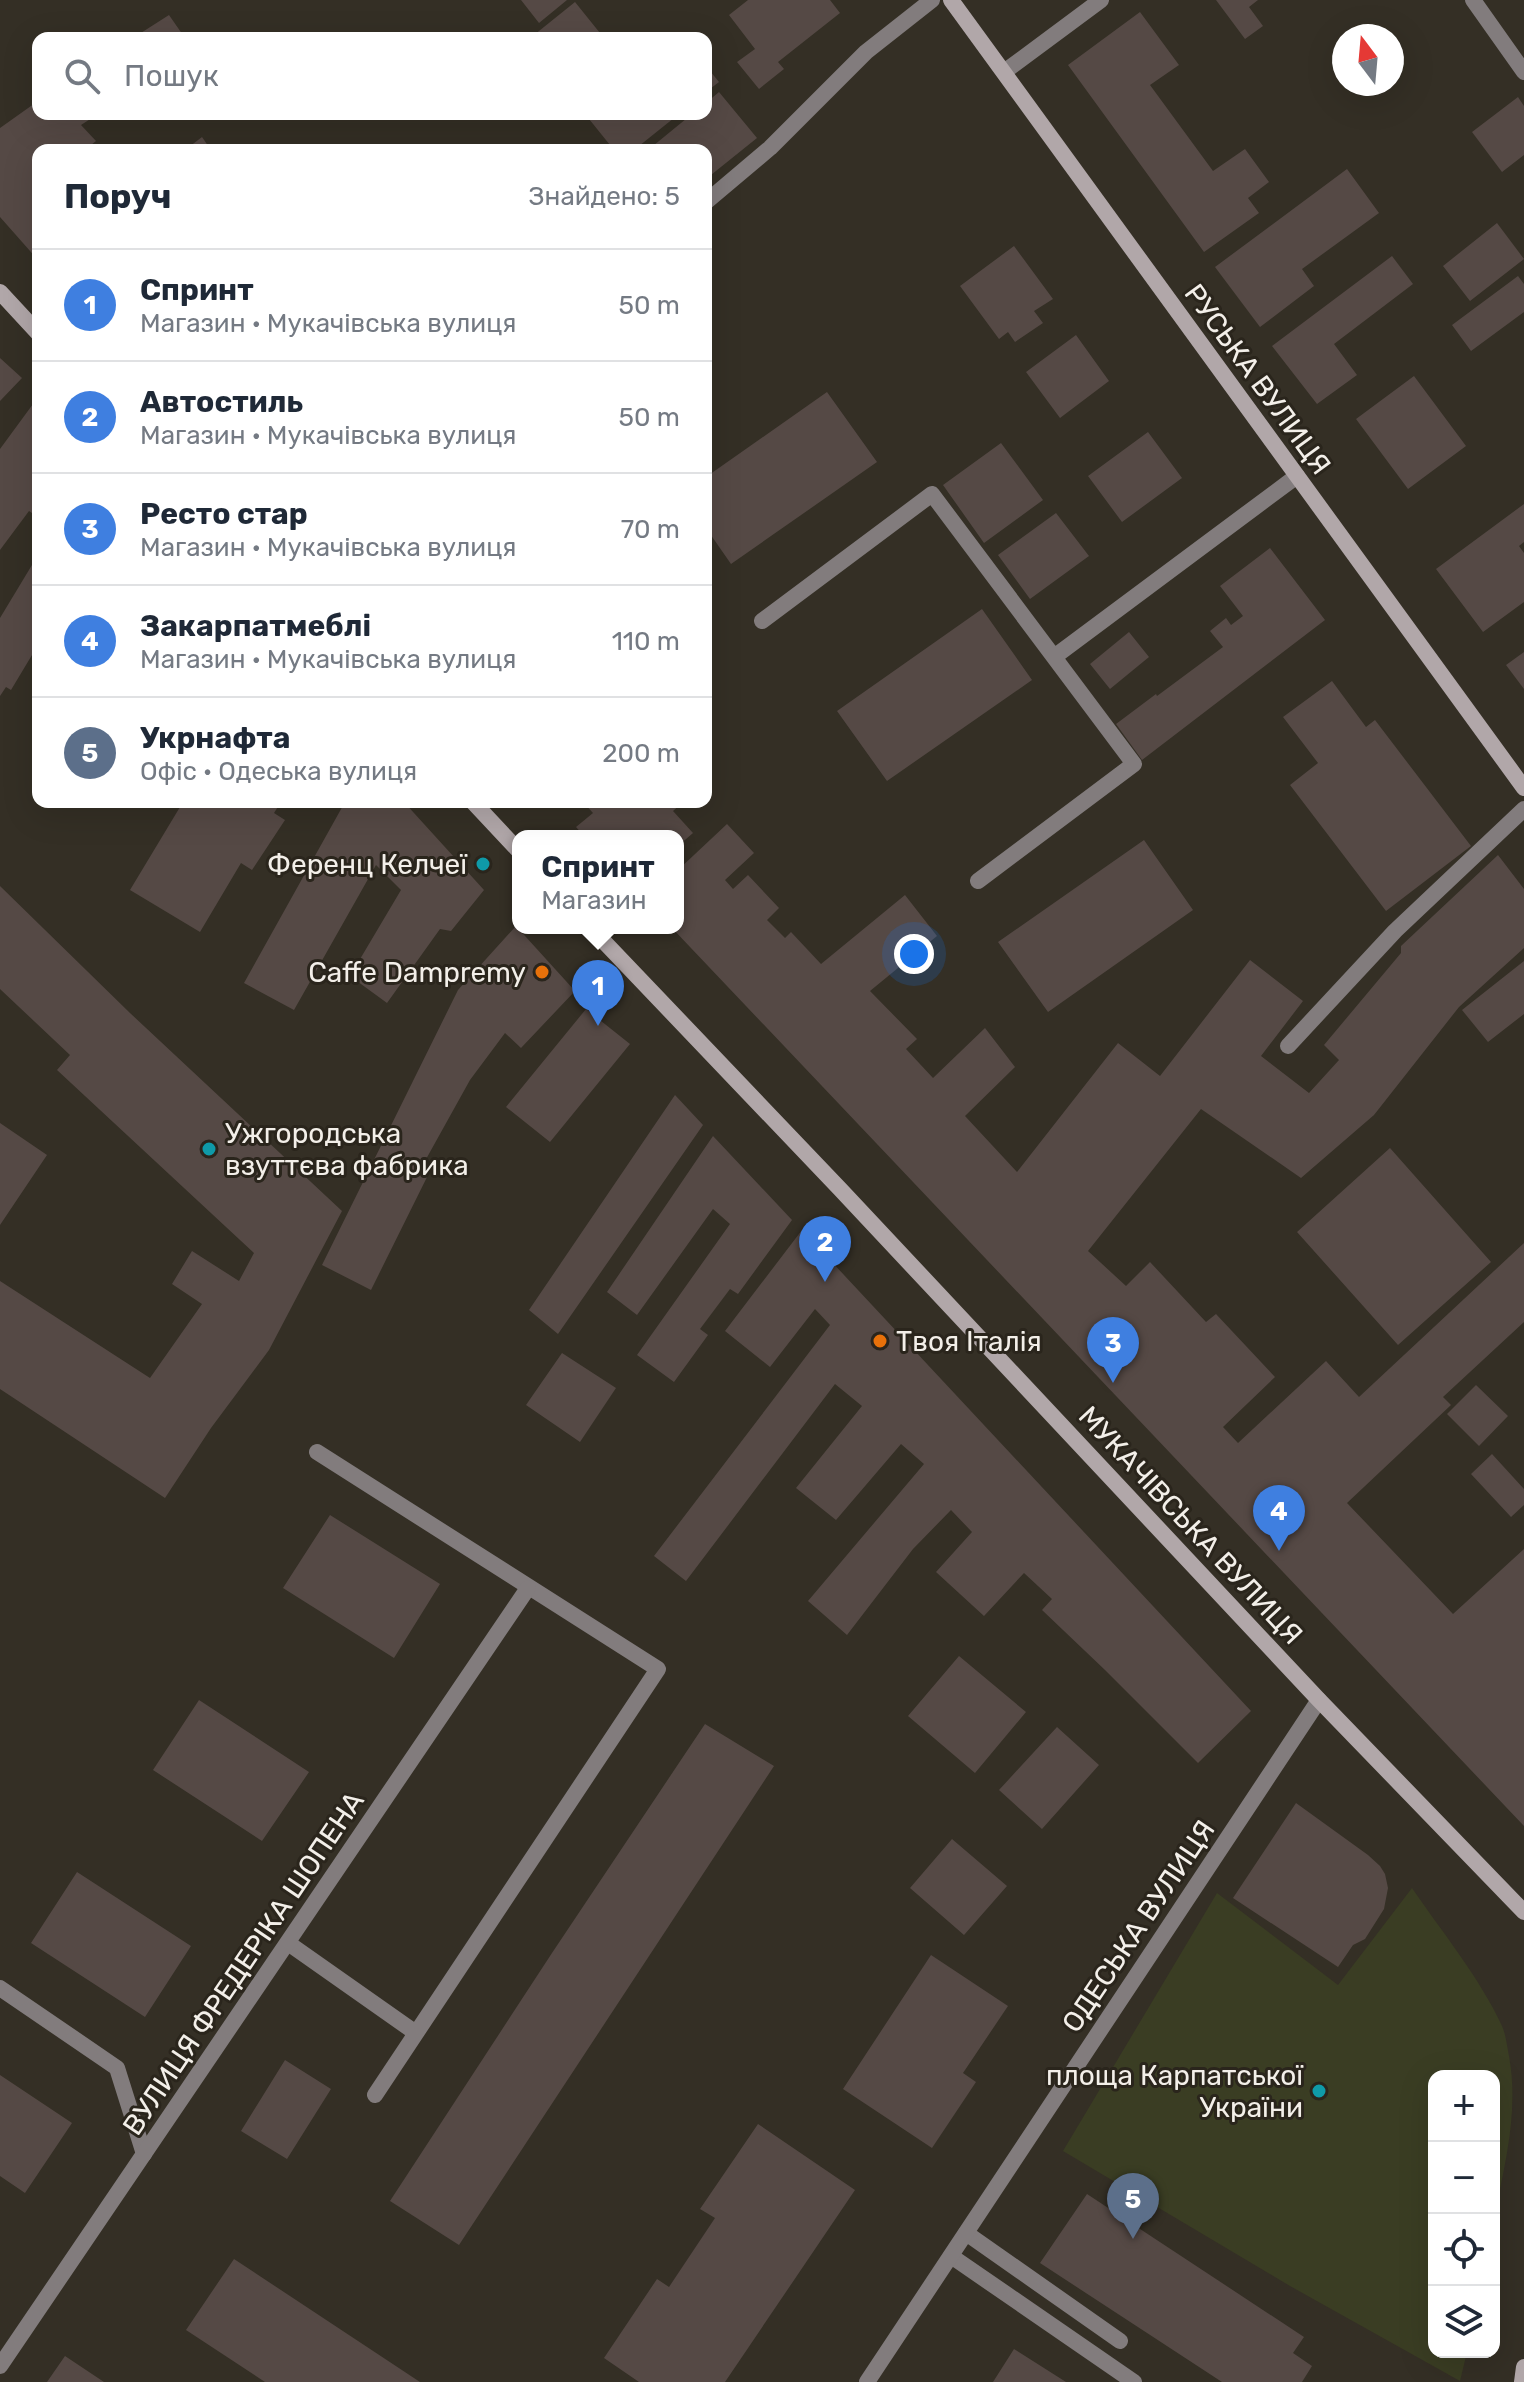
<!DOCTYPE html>
<html lang="uk">
<meta charset="utf-8">
<style>
body{margin:0;font-family:Rubik,sans-serif;background:#f2f2f3;color:#1f2937}
.controls{position:absolute;right:24px;bottom:24px;display:grid;overflow:hidden;border-radius:16px;box-shadow:0 8px 32px #0002}
.controls button{width:72px;height:72px;display:grid;place-items:center;padding:0;border:0;border-bottom:2px solid #e0e1e3;background:#fff;color:#1f2937;font:40px sans-serif}
.compass{position:absolute;left:1332px;top:24px;width:72px;height:72px;border-radius:50%;background:#fff;box-shadow:0 8px 32px #0002;rotate:344deg}
.you{position:absolute;left:914px;top:954px;width:28px;height:28px;margin:-20px;border:6px solid #fff;border-radius:50%;background:#1a73e8;box-shadow:0 0 0 12px #1a73e833}
.badge{display:grid;place-items:center;width:52px;height:52px;border-radius:50%;background:#705d90;color:#fff;font-size:26px;font-weight:700}
.pin{position:absolute;translate:-50% -66px;filter:drop-shadow(0 2px 4px #0008)}
.pin::after{content:'';position:absolute;top:42px;width:28px;height:24px;background:inherit;clip-path:polygon(0 0,100% 0,50% 100%)}
.popup{position:absolute;left:512px;top:830px;width:172px;height:104px;box-sizing:border-box;display:grid;place-content:center;border-radius:16px;background:#fff;filter:drop-shadow(0 2px 6px #0005);font-size:26px;white-space:nowrap;color:#747a83}
.popup b{font-size:30px;color:#1f2937}
.popup::after{content:'';position:absolute;left:50%;top:100%;margin-left:-16px;border:16px solid transparent;border-top-color:#fff}
.list{margin:0;padding:0;list-style:none}
h2{display:flex;justify-content:space-between;align-items:center;height:104px;margin:0;padding:0 32px;font-size:34px}
h2 small{font-size:26px;font-weight:400;color:#747a83}
.list li{display:grid;grid-template-columns:52px 1fr auto;gap:24px;align-items:center;box-sizing:border-box;height:112px;padding:0 32px;border-top:2px solid #e0e1e3}
.list b{display:block;font-size:30px;white-space:nowrap}
.list p{margin:0;font-size:26px;white-space:nowrap;color:#747a83}
.list em{font-size:26px;font-style:normal;color:#747a83}
.icon{flex:none;width:44px;height:44px;fill:none;stroke:currentColor;stroke-width:2;stroke-linecap:round;stroke-linejoin:round}
.map{position:relative;flex:none;width:1524px;height:2382px;overflow:hidden}
.search{position:absolute;background:#fff;box-shadow:0 8px 32px #0002;left:32px;top:32px;width:680px;height:88px;display:flex;align-items:center;gap:20px;box-sizing:border-box;padding:0 28px;border-radius:16px;color:#747a83;font-size:30px}
.panel{position:absolute;background:#fff;box-shadow:0 8px 32px #0002;left:32px;top:144px;width:680px;height:664px;border-radius:16px}
.map>svg:first-child{display:block}
</style>
<div class="map">
<svg width="1524" height="2382" viewBox="0 0 1524 2382">
<rect width="100%" height="100%" fill="#342f25"/>
<!-- green -->
<path fill="#3a3d23" d="M1412 1888C1442 1932 1480 1978 1502 2026 1506 2035 1507 2046 1509 2056 1519 2111 1505 2164 1494 2218V2076H1434V2352H1467L1460 2381 1290 2286 1063 2151 1217 1893 1338 1985Z"/>
<!-- building -->
<path fill="#554945" d="M521 0H567L539 23Z
M748 0H830L840 13 778 62 784 69 759 89 737 62 755 49 729 15Z
M1216 0H1258L1249 7 1263 26 1245 39Z
M575 2 604 38H537L534 35Z
M1140 12 1179 65 1150 85 1213 171 1245 149 1269 182 1248 198 1259 213 1204 252 1068 65Z
M169 15 185 38H133Z
M706 66 719 82 706 92Z
M719 92 757 138 706 179V150H648L692 114H706V103Z
M1518 97 1524 106V155L1502 172 1472 132Z
M38 101V114H98L81 125 96 141 85 150H38V260L0 217V128Z
M585 114H679L634 150H614Z
M202 137 211 150H185Z
M1347 169 1379 213 1302 269 1314 286 1260 327 1215 267Z
M1497 223 1524 259 1470 301 1443 266Z
M1014 246 1053 299 1034 311 1043 323 1015 342 1008 332 999 339 960 286Z
M1392 256 1413 284 1334 344 1357 375 1317 404 1272 346Z
M1518 276 1524 284V312L1471 351 1452 325Z
M1076 335 1109 381 1060 418 1026 372Z
M0 358 22 378 0 401Z
M1414 376 1466 446 1408 489 1356 419Z
M827 392 877 462 731 564 706 528V477Z
M33 404 38 409V517L29 511 0 550V449Z
M1148 432 1182 478 1122 522 1088 476Z
M1001 443 1043 500 984 543 943 485Z
M1524 504V542L1519 546 1524 553V602L1483 632 1436 569Z
M1056 513 1089 556 1030 599 998 555Z
M1270 548 1325 620 1142 760 1116 724 1156 694 1157 696 1223 647 1210 631 1226 618 1231 625 1243 616 1220 586Z
M38 555V645L11 690 6 687 0 696V618Z
M982 609 1032 680 887 781 837 711Z
M1129 632 1149 657 1110 689 1090 664Z
M1524 652V689L1506 665Z
M1332 681 1366 727 1375 720 1471 846 1386 911 1290 785 1318 763 1283 717Z
M183 802H281L274 813 285 820 252 870 241 863 200 932 130 890Z
M345 802H404L484 890 451 931 440 929 387 1003 350 976 401 890 376 865 294 1010 244 983Z
M583 802H683L673 811 693 833 678 846V836H584L576 827 593 813Z
M727 824 754 853 725 880 733 889 748 875 779 908 767 920 785 938 791 932 821 964 905 895 937 936 870 991 917 1039 906 1049 933 1078 985 1028 1015 1067 965 1116 1017 1172 1118 1043 1160 1076 1250 960 1303 1001 1261 1056 1309 1093 1339 1060 1324 1045 1401 953V946L1498 855 1524 889V948L1459 1007 1374 1115 1301 1178 1201 1109 1088 1251 1126 1286 1150 1262 1206 1322 1216 1314 1275 1377 1223 1427 1238 1443 1326 1361 1359 1397 1524 1243V1322L1443 1397 1451 1405 1347 1503 1453 1614 1524 1549V1826L672 928H678V870Z
M1144 840 1193 910 1048 1012 998 942Z
M0 886 130 1013 342 1211 269 1350 211 1428 165 1498 0 1389V1281L150 1378 202 1304 172 1284 192 1251 239 1281 254 1253 57 1070 70 1055 0 989Z
M516 926 575 991 521 1048 505 1033 470 1080 425 1161 433 1165 371 1290 322 1265 458 990Z
M1524 961V1014L1488 1042 1462 1010Z
M586 1009 630 1044 550 1142 506 1107Z
M675 1095 703 1125 558 1334 529 1310Z
M0 1123 47 1155 0 1225Z
M713 1136 792 1220 738 1294 730 1289 700 1329 708 1335 674 1382 637 1355 730 1224 713 1209 637 1315 607 1292Z
M1390 1148 1491 1262 1398 1345 1297 1232Z
M802 1230 1251 1711 1198 1763 1105 1670 1042 1610 1052 1599 1024 1573 984 1616 936 1572 972 1532 951 1510 913 1549 847 1635 808 1601 924 1464 901 1444 836 1520 796 1488 862 1406 835 1384 686 1581 654 1556 830 1325 815 1309 770 1367 725 1331Z
M562 1353 616 1388 580 1442 526 1405Z
M1476 1385 1508 1416 1479 1446 1447 1414Z
M1492 1454 1524 1489V1505L1511 1517 1471 1474Z
M330 1515 440 1584 394 1658 283 1588Z
M959 1656 1026 1712 975 1773 908 1716Z
M199 1700 309 1772 262 1841 153 1770Z
M705 1724 774 1766 459 2245 390 2201 552 1953Z
M1057 1727 1099 1765 1042 1829 999 1790Z
M1296 1803 1368 1855 1380 1866 1385 1874 1388 1888 1384 1909 1365 1939 1353 1945 1338 1967 1233 1898Z
M952 1839 1007 1886 964 1935 910 1888Z
M77 1872 191 1946 145 2017 31 1943Z
M931 1955 1008 2006 963 2073 976 2082 932 2148 843 2089Z
M285 2060 331 2089 287 2159 241 2131Z
M0 2075 72 2123 25 2193 0 2176Z
M758 2124 855 2190 725 2382H639L604 2358 657 2279 669 2287 715 2218 700 2209Z
M1087 2194 1304 2337 1293 2353 1312 2366 1302 2382H1222L1040 2263Z
M234 2259 420 2382H265L186 2330Z
M1014 2349 1066 2382H993Z
M65 2356 104 2382H47Z"/>
<g fill="none" stroke-linecap="round" stroke-linejoin="round">
<!-- service -->
<path stroke="#827c7d" stroke-width="16" d="M1473 0 1524 72
M706 202 770 148 866 52 932 0
M762 621 932 494 1134 764 978 881
M1054 657 1297 476
M1288 1046 1395 931 1524 809
M317 1452 658 1669 375 2095
M288 1943 416 2033
M0 1988 117 2068 144 2154
M966 2233 1120 2341
M951 2256 1134 2382"/>
<!-- minor -->
<path stroke="#827c7d" stroke-width="16" d="M1004 72 1101 0
M0 2366 528 1588
M867 2382 1319 1700"/>
<!-- secondary -->
<path stroke="#b1a7a9" stroke-width="16" d="M951 0 1524 788
M0 292 38 333
M473 802 518 850
M591 928 840 1189 1319 1700 1524 1912
M1522 2382 1524 2367"/>
</g>
<!-- markers -->
<g fill="#0f9aa8" stroke="#2a251c" stroke-width="3">
<circle cx="483" cy="864" r="8"/>
<circle cx="209" cy="1149" r="8"/>
<circle cx="1319" cy="2091" r="8"/>
</g>
<g fill="#e8710a" stroke="#2a251c" stroke-width="3">
<circle cx="542" cy="972" r="8"/>
<circle cx="880" cy="1341" r="8"/>
</g>
<g text-anchor="middle" stroke-width="6" stroke-linejoin="round" paint-order="stroke">
<!-- street labels -->
<g font-size="28" fill="#f3efe9" stroke="#2a251c">
<text transform="translate(1258 379) rotate(54)" y="10">РУСЬКА ВУЛИЦЯ</text>
<text transform="translate(1191 1525) rotate(47)" y="10">МУКАЧІВСЬКА ВУЛИЦЯ</text>
<text transform="translate(1138 1926) rotate(-56)" y="10">ОДЕСЬКА ВУЛИЦЯ</text>
<text transform="translate(243 1963) rotate(-56)" y="10">ВУЛИЦЯ ФРЕДЕРІКА ШОПЕНА</text>
</g>
<!-- poi labels -->
<g font-size="28" fill="#f3efe9" stroke="#2a251c" text-anchor="end">
<text x="467" y="874">Ференц Келчеї</text>
<text x="526" y="982">Caffe Dampremy</text>
<text x="225" y="1143" text-anchor="start">Ужгородська<tspan x="225" dy="32">взуттєва фабрика</tspan></text>
<text x="896" y="1351" text-anchor="start">Твоя Італія</text>
<text x="1303" y="2085">площа Карпатської<tspan x="1303" dy="32">України</tspan></text>
</g>
</g>
</svg>
<div class="controls">
<button>+</button>
<button>−</button>
<button><svg class="icon" aria-label="locate" viewBox="0 0 24 24"><circle cx="12" cy="12" r="6"/><path d="M12 2v4M12 18v4M2 12h4M18 12h4"/></svg></button>
<button><svg class="icon" aria-label="layers" viewBox="0 0 24 24"><path d="M12 4l9 5-9 5-9-5zM3 14l9 5 9-5"/></svg></button>
</div>
<svg class="compass" viewBox="-18 -18 36 36"><path d="M0-13l5 13h-10z" fill="#e53935"/><path d="M0 13l5-13h-10z" fill="#747a83"/></svg>
<div class="you"></div>
<div class="pin badge" style="left:598px;top:1026px;background:#3f7fe0">1</div>
<div class="popup"><b>Спринт</b>Магазин</div>
<div class="pin badge" style="left:825px;top:1282px;background:#3f7fe0">2</div>
<div class="pin badge" style="left:1113px;top:1383px;background:#3f7fe0">3</div>
<div class="pin badge" style="left:1279px;top:1551px;background:#3f7fe0">4</div>
<div class="pin badge" style="left:1133px;top:2239px;background:#5c6f8a">5</div>
<div class="search"><svg class="icon" aria-label="search" viewBox="0 0 24 24"><circle cx="10" cy="10" r="6"/><path d="M15 15l6 6"/></svg>Пошук</div>
<section class="panel">
<h2>Поруч<small>Знайдено: 5</small></h2>
<ul class="list">
<li><span class="badge" style="background:#3f7fe0">1</span><div><b>Спринт</b><p>Магазин · Мукачівська вулиця</p></div><em>50 m</em></li>
<li><span class="badge" style="background:#3f7fe0">2</span><div><b>Автостиль</b><p>Магазин · Мукачівська вулиця</p></div><em>50 m</em></li>
<li><span class="badge" style="background:#3f7fe0">3</span><div><b>Ресто стар</b><p>Магазин · Мукачівська вулиця</p></div><em>70 m</em></li>
<li><span class="badge" style="background:#3f7fe0">4</span><div><b>Закарпатмеблі</b><p>Магазин · Мукачівська вулиця</p></div><em>110 m</em></li>
<li><span class="badge" style="background:#5c6f8a">5</span><div><b>Укрнафта</b><p>Офіс · Одеська вулиця</p></div><em>200 m</em></li>
</ul>
</section>
</div>
